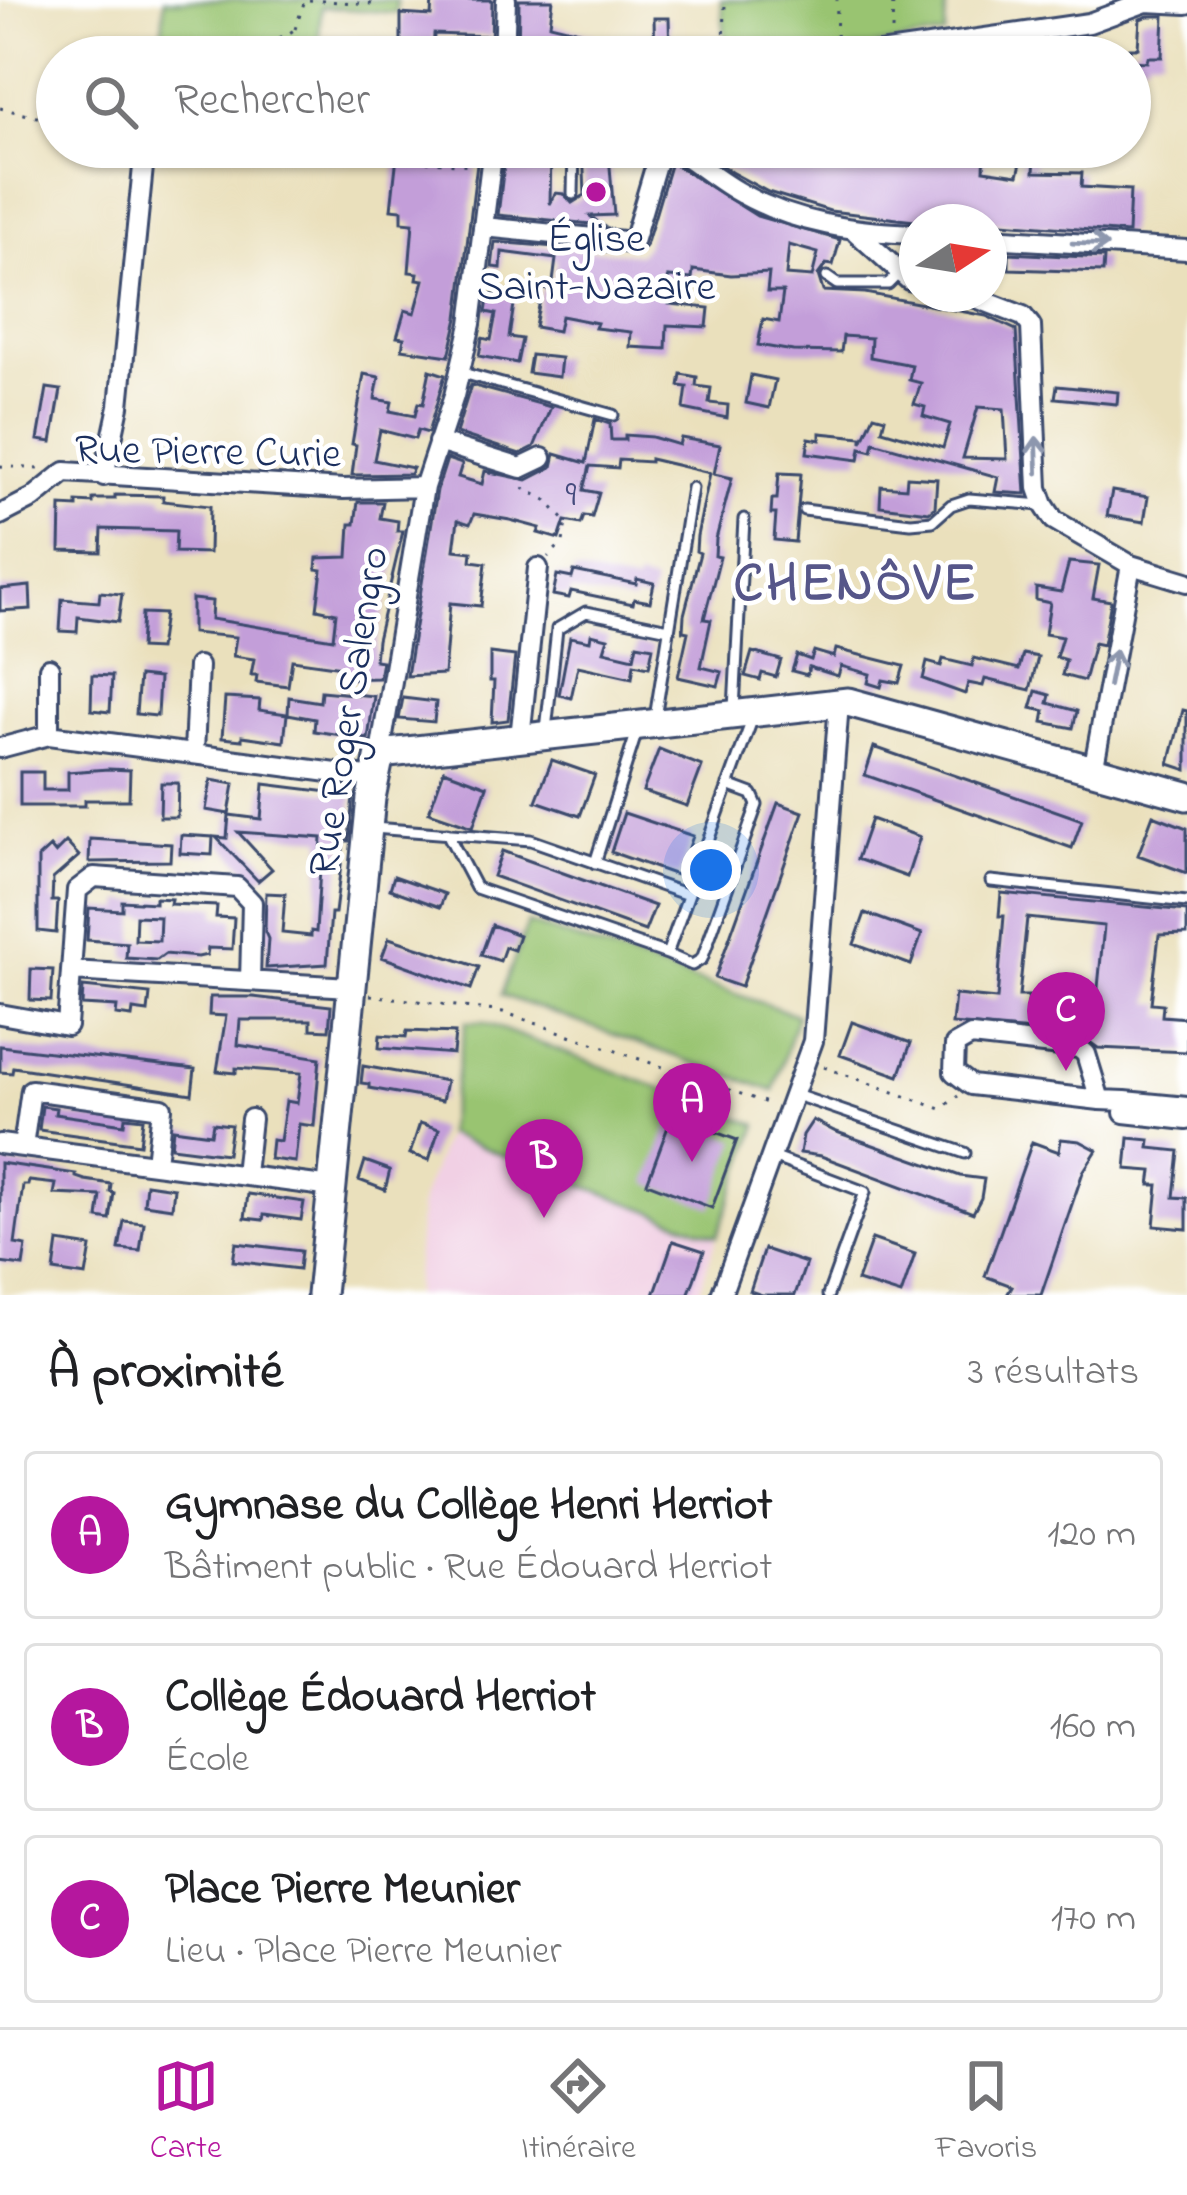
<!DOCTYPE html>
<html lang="fr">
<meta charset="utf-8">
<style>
body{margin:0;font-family:"Indie Flower",sans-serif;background:#f2f2f2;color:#202124}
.compass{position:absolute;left:899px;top:204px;width:108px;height:108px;border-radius:50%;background:#fff;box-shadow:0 3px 9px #0004;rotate:78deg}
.you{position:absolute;left:711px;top:870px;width:42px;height:42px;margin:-30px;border:9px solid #fff;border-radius:50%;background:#1a73e8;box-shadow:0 0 0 18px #1a73e833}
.badge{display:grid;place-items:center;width:78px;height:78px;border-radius:50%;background:#b5179e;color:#fff;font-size:39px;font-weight:700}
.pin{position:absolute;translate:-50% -99px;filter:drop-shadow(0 3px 6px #0008)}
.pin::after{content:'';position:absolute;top:63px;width:42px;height:36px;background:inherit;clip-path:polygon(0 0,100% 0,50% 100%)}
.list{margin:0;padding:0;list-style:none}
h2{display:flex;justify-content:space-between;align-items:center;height:156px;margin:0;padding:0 48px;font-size:51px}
h2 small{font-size:39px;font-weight:400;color:#757577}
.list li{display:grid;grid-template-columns:78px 1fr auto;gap:36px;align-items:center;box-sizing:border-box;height:168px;margin:0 24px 24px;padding:0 24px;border:3px solid #e0e0e0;border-radius:12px}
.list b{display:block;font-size:45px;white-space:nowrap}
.list p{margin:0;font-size:39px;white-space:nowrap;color:#757577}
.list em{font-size:39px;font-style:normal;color:#757577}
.icon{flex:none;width:66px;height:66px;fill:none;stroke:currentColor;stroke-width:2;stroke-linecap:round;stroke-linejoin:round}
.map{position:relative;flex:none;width:1187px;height:1295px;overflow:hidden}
.search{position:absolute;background:#fff;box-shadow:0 3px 9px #0004;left:36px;right:36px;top:36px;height:132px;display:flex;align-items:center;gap:30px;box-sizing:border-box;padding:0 42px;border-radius:66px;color:#757577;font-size:45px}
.sheet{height:732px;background:#fff}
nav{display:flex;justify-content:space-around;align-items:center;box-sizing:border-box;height:168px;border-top:3px solid #e0e0e0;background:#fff;font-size:33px;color:#757577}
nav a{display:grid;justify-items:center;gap:6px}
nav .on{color:#b5179e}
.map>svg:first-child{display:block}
</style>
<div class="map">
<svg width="1187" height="1295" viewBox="0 0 1187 1295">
<rect width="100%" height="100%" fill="#fff"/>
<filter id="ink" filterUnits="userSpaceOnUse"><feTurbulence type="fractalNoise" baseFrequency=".00833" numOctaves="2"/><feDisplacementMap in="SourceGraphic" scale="24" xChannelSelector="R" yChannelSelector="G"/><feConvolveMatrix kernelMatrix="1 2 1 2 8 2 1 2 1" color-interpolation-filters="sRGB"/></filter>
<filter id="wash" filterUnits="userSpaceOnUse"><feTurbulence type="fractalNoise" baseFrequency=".004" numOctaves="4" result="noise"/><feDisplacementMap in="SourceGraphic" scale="48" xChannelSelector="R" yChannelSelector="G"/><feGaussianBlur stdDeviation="2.7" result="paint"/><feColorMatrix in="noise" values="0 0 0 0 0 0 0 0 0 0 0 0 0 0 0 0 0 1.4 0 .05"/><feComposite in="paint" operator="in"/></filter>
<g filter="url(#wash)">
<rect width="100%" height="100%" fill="#eae0bc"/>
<!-- built -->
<path fill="#f1d0e4" d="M446 1134 717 1236 698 1295H414L421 1200Z"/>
<!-- green -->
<path fill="#99c471" stroke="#5a7a68" stroke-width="3" d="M164 0H397L396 13 321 7 318 57H161Z
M721 0H946L945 35 801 57H727Z
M528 923 797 1015 774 1091 501 995Z
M466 1022H483L758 1125 717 1236 446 1134Z"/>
<g id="blocks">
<!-- building -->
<path fill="#c39ed9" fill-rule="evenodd" d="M432 0H492L491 47 490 36 434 34 433 57H413V46L401 45V14L431 16Z
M519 0H553L550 24 595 35 594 57H518Z
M1148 16H1164L1162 57H1148L1147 62 1130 61V48H1138L1140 19Z
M654 18H669L670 57H655Z
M398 147H479L458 318 449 356 402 349 404 338 397 337 405 310 415 313 424 280 417 279 418 273 409 272 413 223 402 222V210L391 209Z
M506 147H551L550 204 556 193 564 194 572 203 585 195 583 147H602L609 155 614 215 590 216 602 225 498 215Z
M732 147 858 148V159L902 155V147L960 151V147H985L984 170 1018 175 1023 155 1035 156 1034 172 1082 173 1081 187 1130 190 1128 233 989 222H923L830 211 768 192 731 172 721 165Z
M671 162 757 216 840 240 833 265 826 264 818 275 823 291 865 293 986 316 1016 330 1026 494 995 492 998 477 874 442 872 451 861 448 859 460 807 453 809 438 820 440V433L862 437V442L874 415 885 418 882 430 943 448 950 424 923 416 925 407 914 404 921 383 909 380 912 365 870 357 871 338 843 336 841 352 793 351 758 345 763 319 779 322 783 292H767L769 273 731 275 693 270 692 279 668 277 669 304 709 308 707 327 667 325 666 349 630 347 631 332 595 328 597 323 561 316 558 331 535 327 542 289 552 290 556 259 502 252 501 268 492 267 495 242 639 254 646 246ZM789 245 818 253 812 277 786 275ZM978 407 1004 409 1007 459 963 458Z
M1009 253 1104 258 1103 272 1009 269Z
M489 294 515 298 509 337 522 339 517 363 479 356 482 338 491 340 496 314 486 312Z
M531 355 561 358 559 377 528 373Z
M430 370 445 375 428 433 418 430 415 439 380 430 374 460 413 468 410 474 352 475 356 445 352 444 364 374 379 377 375 399 392 402 390 411 415 416 418 403 423 404Z
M681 374 697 377 696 386 711 388 709 403 728 405 727 418 684 409 687 387 679 386Z
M751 375 775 380 769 408 746 403Z
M471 385 551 407 534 447 520 454 456 433Z
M1057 386 1118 392 1117 404 1055 398Z
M47 388 61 390 52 442 38 440Z
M595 419 610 424 611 440H625V435L652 437 679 445 681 438 720 445 714 474 732 478 716 539 715 556 720 557 704 619 711 620 701 667 722 672 718 686 678 677 688 632 683 631 684 615 700 553 696 551 697 536 710 473 650 459V462L619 460 618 468 590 466 584 490 599 493 592 517 584 516 581 524 565 521 559 539 538 533 540 528 510 520 474 514 470 524 458 520 454 550 472 552 471 561 486 563 481 606 450 603 444 674 407 676 437 490 447 459 462 464 458 477 482 484 485 471 527 480 552 467 555 454 586 463Z
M779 473 801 474 795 542 774 540 776 514H771L772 499H777Z
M907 477 937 479 935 507 929 512 880 506 881 486 906 488Z
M1112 491 1148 497 1144 522 1107 516Z
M115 495 163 496V501L210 506 209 553 175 552 176 531 102 529 101 552 60 551 61 506 77 507V502L93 503V499H115Z
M358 502H383L380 518 398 521 397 531H403L377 640 375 660 382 661 379 678 340 679 342 667 292 660 288 686 256 682 257 675H251L254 659 233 656 236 637 192 633V599L212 601 211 619 333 639 336 613 317 609 322 570 316 569 317 558 348 557 350 524H355Z
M1069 562 1099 565 1093 598 1111 601 1103 645 1094 643 1084 681 1062 675 1066 660 1056 657 1062 637 1045 634 1050 603 1036 600V588L1061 592Z
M574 571 636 584 637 579 654 583 650 602 634 599 633 604 571 591 569 598 553 595 557 575 572 578Z
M30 586 31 609 0 611V589Z
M100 592 122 594 118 622 78 617 77 632 60 631 62 599 99 602Z
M142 613 164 614 159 649 140 648Z
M591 634 608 638 604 651 634 658 637 644 653 647 649 667 634 664 632 678 578 666 571 698 559 695 570 637 590 641Z
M836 649 904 666 899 683 883 680 881 687 868 683 870 674 841 666 838 676 809 667 807 675 792 671 797 655 811 660 814 651 834 657Z
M752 652 781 660 776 677 762 673 760 680 745 676Z
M490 653 515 656 508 720 492 722 494 681H490Z
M1023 654 1038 657 1030 690 985 679 983 686 968 683 965 694 923 679 927 662 941 666 943 659 972 666 974 658 1019 669Z
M92 675 112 676 110 712 91 710Z
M139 676 159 678 157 716 136 714Z
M321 691 374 696 368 739 314 731 315 719 288 714 289 697 320 702Z
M1036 691 1050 695 1048 703 1077 711 1073 728 1043 722 1045 711 1031 708Z
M225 698 260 700 259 710 287 714 284 742 242 736V740L222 738Z
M403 698 436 702 434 722 399 719Z
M1183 710 1187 711V770L1169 764Z
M874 747 1082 820 1072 848 865 775Z
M659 749 702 766 687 806 643 791Z
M552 760 595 775 580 816 536 801Z
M108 769 130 770 129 800H85V806H20V772H43V790H68V772Z
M444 770 487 786 473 827 429 812Z
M211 780 234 784 229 814 206 810Z
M161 783H178L177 817H160Z
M264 784 353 795 349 841H344L335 913H331L327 964 266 968 268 939 265 932 266 893 285 894 282 933 311 936V931L316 932 322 838 238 832 272 869 258 881 216 837 227 838 229 815 261 819Z
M778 803 803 812 741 987 715 978Z
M624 813 693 836 679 876 611 852Z
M1153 815 1187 828V873L1138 855Z
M871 819 920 837 907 877 857 859Z
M181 835 213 837 212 855 180 853Z
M90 839 171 844 170 861 89 862Z
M66 842 79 856 53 879 52 901H58L56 933 38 931V858L50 847 55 853Z
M502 851 655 906 645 931 493 876Z
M394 876 445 894 440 907 390 889Z
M1001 893 1187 911V934L1159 935 1151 1003 1163 1004 1162 1016 1187 1018V1052L1098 1048 1080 1035 952 1024 955 995 997 999 1004 916H999ZM1027 918 1104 926 1097 998 1085 997 1084 1008 1028 1003 1029 996H1019Z
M155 898 171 899 170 904 217 906 216 917 234 918 232 949 208 948 207 955 198 957 165 954 157 960 126 958 127 943 87 940 89 908 122 910V901L155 903ZM136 916 160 917 159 941 135 940Z
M865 913 922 934 911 965 854 944Z
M492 925 519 935 514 950 505 947 500 961 481 955Z
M389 938 479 967 471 989 382 957Z
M31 969 53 970 51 1001 30 1000Z
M83 987 150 994 148 1012 133 1010 132 1017 116 1015 117 1007 82 1005Z
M210 997H253L331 1006 329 1030 311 1029V1020H240L238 1045 320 1058 314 1126 299 1124 295 1162 270 1159 272 1140 280 1141 286 1101 297 1103 301 1073 236 1068V1073L217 1071 226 1016 209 1015Z
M852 1022 911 1043 899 1076 840 1055Z
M407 1031 455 1033 453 1054 379 1048 380 1035 406 1037Z
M0 1046 195 1069 192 1094 13 1067 12 1073 0 1072Z
M363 1066 446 1081 442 1101 369 1088V1084L361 1083Z
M42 1106 56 1108 55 1114 124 1124 125 1117 143 1119 140 1144 39 1130Z
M675 1108 691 1115 688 1122 737 1140 712 1208 647 1183Z
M813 1120 834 1131 960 1176 984 1179 981 1198 973 1213 821 1156 800 1153 803 1135Z
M213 1123 231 1125 227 1154 171 1147 173 1129 211 1134Z
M420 1123 439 1129 429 1160 410 1154Z
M1129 1138 1150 1140 1149 1148 1179 1151 1174 1197 1187 1198V1229L1154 1226 1158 1185H1150L1152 1171 1126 1169Z
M1061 1139 1080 1141 1097 1150 1083 1172 1041 1295H1007L1012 1286 985 1276 1032 1142 1059 1152Z
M365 1161 390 1170 385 1190 359 1180Z
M0 1163 76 1174V1177L85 1180 111 1184 110 1192 114 1193 110 1220 98 1218 101 1196 54 1194 56 1184 29 1181 28 1185H23L15 1244 26 1246 23 1266 0 1263Z
M146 1184 174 1188 172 1208 144 1204Z
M248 1194 304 1202 301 1220 264 1215 263 1220 245 1218Z
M124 1221 144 1223 140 1251 119 1249Z
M872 1239 915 1254 901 1295 857 1281Z
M673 1241 704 1251 694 1280 688 1295H654Z
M58 1242 91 1247 86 1276 54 1271Z
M236 1243 301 1251 299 1269 233 1261Z
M764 1249 806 1263 795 1295H762L750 1291Z"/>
</g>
</g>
<g filter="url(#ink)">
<use href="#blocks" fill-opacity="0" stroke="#3a4a6c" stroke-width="3"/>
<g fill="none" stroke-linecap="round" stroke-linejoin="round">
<defs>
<path id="lane" d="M573 194 574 147
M827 277 837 284H888L900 272
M459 372 613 415
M804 510 911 523 933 521 951 505 969 499 1042 505
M734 709 744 519
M655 718 692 488
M546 730 557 629 586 612 669 629
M373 828 531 840 688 895
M447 833 476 888 667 954 753 717
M595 863 637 731
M991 881 1187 902
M667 954 692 965 702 959 757 805 752 794 728 785
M793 1094 965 1153
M770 1156 865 1192 828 1295"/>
<path id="street" d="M504 57 506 0
M852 57 1089 23 1146 2 1187 4
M671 147C696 161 717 181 742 194 796 224 857 232 917 234
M484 227 633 242 661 147
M856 232 909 280 917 282
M989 238 1187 250
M989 269 992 238
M966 294 1023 316 1031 326 1038 488 1044 505 1054 520 1131 565 1187 582
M438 442 521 468 542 458
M104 476 119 406 145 147
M0 515 33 498 65 472 343 489 424 487
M49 668V735
M520 738 538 568
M0 748 49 735 374 778
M194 752 198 666
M380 754 424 487 454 396 471 324 493 147
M1093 771 1131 565
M71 971 77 890 94 877 237 887 252 903 250 981
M0 1014 67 1026 71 971 351 987
M1100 1100 971 1085 954 1072 955 1045 971 1036 1079 1048 1086 1054 1100 1100 1125 1101
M1187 1107 1125 1101 1124 1113 1187 1120
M0 1144 332 1187
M23 1147 31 1090 162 1108 156 1163
M245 1174 251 1119
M721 1295 813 1041 839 703"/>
<path id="secondary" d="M321 1295 371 798 380 754 848 702 1187 796"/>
</defs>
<!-- lane casing -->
<use href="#lane" stroke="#3a4a6c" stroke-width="15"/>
<!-- street casing -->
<use href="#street" stroke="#3a4a6c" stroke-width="24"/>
<!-- secondary casing -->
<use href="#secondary" stroke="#3a4a6c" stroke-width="33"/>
<!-- path -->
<path stroke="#3a4a6c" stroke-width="3" stroke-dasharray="3 9" stroke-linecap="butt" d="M309 0 373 4
M295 29 305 0
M892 31 893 0
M836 49 837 0
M223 57C246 42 271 46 294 30V57
M724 57 725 0
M0 108 57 122
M163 148 330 154 471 165
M0 466 40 469
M523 488 546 500 566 522 563 542 548 557
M370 995 503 1012 770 1104
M824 1067 941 1109 958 1096"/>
<!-- lane -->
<use href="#lane" stroke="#fff" stroke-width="9"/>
<!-- street -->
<use href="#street" stroke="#fff" stroke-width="18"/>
<!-- secondary -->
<use href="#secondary" stroke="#fff" stroke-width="27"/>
</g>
<!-- one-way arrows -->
<defs><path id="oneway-shaft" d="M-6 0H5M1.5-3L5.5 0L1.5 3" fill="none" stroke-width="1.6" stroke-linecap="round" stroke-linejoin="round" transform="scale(3)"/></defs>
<g stroke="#8d97ae">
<use href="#oneway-shaft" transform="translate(1090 244) rotate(3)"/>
<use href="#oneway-shaft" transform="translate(1037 455) rotate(-92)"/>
<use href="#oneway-shaft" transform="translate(1112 668) rotate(-79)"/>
</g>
</g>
<!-- markers -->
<circle fill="#b5179e" stroke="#fff" stroke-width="4.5" cx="596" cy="192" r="12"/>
<g text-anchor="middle" stroke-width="9" stroke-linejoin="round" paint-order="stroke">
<!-- number labels -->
<g font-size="36" fill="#454b7d">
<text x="571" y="505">9</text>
</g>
<!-- poi labels -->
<g font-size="42" fill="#1b2f5e" stroke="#fff">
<text x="596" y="251">Église<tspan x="596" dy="48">Saint-Nazaire</tspan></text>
</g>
<!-- street labels -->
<g font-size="42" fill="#1b2f5e" stroke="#fff">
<text transform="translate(208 449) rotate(1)" y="15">Rue Pierre Curie</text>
<text transform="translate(346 711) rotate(-81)" y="15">Rue Roger Salengro</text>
</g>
<!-- district labels -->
<g font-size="54" font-weight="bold" letter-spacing="3" fill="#565689" stroke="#fff">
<text x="856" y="599">CHENÔVE</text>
</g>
</g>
</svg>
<svg class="compass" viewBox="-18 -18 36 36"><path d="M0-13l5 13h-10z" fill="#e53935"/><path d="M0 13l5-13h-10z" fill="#757577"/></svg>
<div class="you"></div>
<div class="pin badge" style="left:692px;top:1162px">A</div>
<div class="pin badge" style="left:544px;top:1218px">B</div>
<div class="pin badge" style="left:1066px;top:1071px">C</div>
<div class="search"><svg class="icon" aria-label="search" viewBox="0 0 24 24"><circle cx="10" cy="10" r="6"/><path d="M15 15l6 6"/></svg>Rechercher</div>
</div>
<section class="sheet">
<h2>À proximité<small>3 résultats</small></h2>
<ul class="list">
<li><span class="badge">A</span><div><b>Gymnase du Collège Henri Herriot</b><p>Bâtiment public · Rue Édouard Herriot</p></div><em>120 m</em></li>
<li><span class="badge">B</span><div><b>Collège Édouard Herriot</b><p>École</p></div><em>160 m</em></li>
<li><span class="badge">C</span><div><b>Place Pierre Meunier</b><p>Lieu · Place Pierre Meunier</p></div><em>170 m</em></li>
</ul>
</section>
<nav>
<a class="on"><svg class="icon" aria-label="map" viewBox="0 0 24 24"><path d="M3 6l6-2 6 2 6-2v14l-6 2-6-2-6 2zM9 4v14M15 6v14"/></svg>Carte</a>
<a><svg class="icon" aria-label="directions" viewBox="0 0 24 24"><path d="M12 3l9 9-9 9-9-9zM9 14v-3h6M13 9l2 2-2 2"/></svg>Itinéraire</a>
<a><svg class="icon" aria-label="saved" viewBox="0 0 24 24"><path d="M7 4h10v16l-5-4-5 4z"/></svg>Favoris</a>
</nav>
